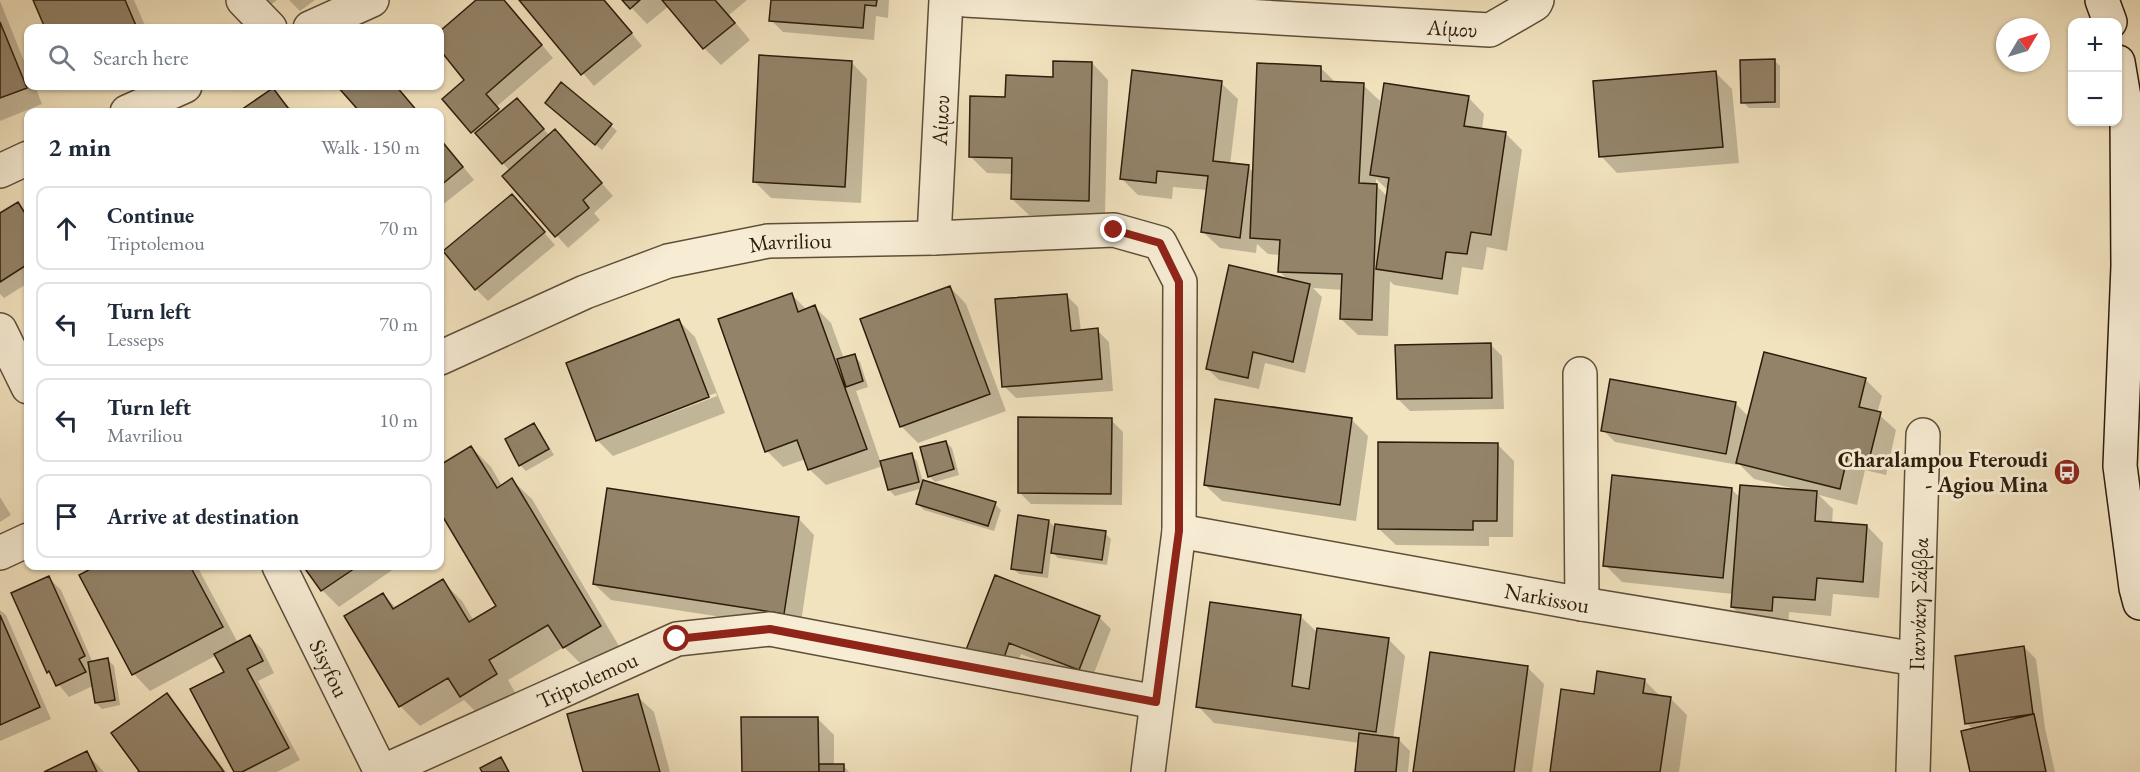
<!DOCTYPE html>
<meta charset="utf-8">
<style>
body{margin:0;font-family:"EB Garamond",serif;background:#f2f2f3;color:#1f2937}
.controls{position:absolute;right:18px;top:18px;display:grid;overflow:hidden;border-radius:12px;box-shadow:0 2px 4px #0004}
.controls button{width:54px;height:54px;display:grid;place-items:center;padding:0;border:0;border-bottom:2px solid #e0e1e3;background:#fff;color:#1f2937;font:30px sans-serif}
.compass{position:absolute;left:1996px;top:18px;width:54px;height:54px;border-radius:50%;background:#fff;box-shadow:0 2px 4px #0004;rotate:52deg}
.stop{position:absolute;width:18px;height:18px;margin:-14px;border:4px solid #8f2418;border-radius:50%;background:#fff}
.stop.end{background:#8f2418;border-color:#fff;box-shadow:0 2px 6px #0008}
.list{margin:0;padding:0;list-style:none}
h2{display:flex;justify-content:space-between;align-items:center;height:78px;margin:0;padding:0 24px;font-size:26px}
h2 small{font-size:20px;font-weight:400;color:#747a83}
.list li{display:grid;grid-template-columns:39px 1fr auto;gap:18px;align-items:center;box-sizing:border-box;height:84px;margin:0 12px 12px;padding:0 12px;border:2px solid #e0e1e3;border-radius:12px}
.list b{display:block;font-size:22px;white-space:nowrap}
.list p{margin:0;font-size:20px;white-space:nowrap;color:#747a83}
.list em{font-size:20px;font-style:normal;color:#747a83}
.icon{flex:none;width:33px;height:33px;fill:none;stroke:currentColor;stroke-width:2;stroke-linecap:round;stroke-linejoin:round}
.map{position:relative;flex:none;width:2140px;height:772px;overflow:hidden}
.search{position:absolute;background:#fff;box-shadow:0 2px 4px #0004;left:24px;top:24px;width:420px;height:66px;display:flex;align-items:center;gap:15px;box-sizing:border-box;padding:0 21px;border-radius:12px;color:#747a83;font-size:22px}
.panel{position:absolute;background:#fff;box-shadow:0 2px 4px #0004;left:24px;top:108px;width:420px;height:462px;border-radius:12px}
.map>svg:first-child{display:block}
</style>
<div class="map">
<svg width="2140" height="772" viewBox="0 0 2140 772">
<rect width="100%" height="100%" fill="#f2e3bf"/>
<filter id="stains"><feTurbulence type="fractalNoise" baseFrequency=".00333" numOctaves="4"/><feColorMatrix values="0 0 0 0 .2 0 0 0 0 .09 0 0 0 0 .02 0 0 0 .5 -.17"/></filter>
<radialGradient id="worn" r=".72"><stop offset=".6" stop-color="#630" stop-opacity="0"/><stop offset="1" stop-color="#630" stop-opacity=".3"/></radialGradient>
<!-- shadow -->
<path fill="#0003" fill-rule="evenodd" d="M34 0H134L146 28H46Z
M254 0H277L264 10Z
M289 0H315L300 11Z
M478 0H504L553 58 496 107 502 113 517 100 550 136 567 143 613 196 594 213 600 220 568 248 504 176 510 171 485 143 473 132 467 80 440 48V33Z
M521 0H605L642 46 594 86Z
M624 0H747L729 15 750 40 721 65 704 48 669 6 647 24Z
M772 0H889L888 18 876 16 874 40 783 32 771 20Z
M0 1 28 71V86H35L42 104 0 121Z
M1774 60 1780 66V108H1749L1743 102Z
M851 62 867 79 861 203 771 198 754 181Z
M1092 63 1108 80 1105 217 1029 215 1012 199 1013 174 987 173 970 156 1007 98Z
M1321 68 1336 83 1363 85 1380 101 1379 109 1468 97 1484 114 1482 130 1506 134 1522 150 1507 251 1487 247 1483 270 1462 267 1458 295 1394 285 1390 281 1388 336 1358 335 1341 319 1343 290 1313 288 1322 297 1305 373 1265 363 1259 389 1219 380 1207 368 1288 280 1279 271 1280 255 1268 254 1257 244 1256 253 1220 248 1203 232 1208 190 1173 187 1172 199 1138 195 1121 178 1221 83 1238 99 1230 165 1248 167 1254 173ZM1376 179 1389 191 1388 197 1376 185Z
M1716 73 1732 89 1739 163 1617 173 1601 156Z
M562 84 617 131 602 150 553 109Z
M339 86H396L419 112H362Z
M273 90 294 112H241Z
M440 138 474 180 441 206 440 204Z
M512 196 555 245 488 301 476 289Z
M18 204 28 214V283L4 298 0 294V215Z
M950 287 966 304 1006 411 918 443 901 426Z
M791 294 807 310 815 307 831 323 844 359 854 356 860 362 868 387 856 391 881 463 911 455 917 461 923 482 995 504 1001 510 994 531 924 510 918 504 923 488 895 496 889 490 883 466 826 485 809 469 806 459 783 467 767 451Z
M1066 295 1078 307 1081 331 1097 330 1109 342 1113 391 1016 398 1004 386Z
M679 321 695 337 725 413 613 456 597 440ZM716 393 717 396 603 439V436Z
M1490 344 1502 356 1504 409 1410 411 1398 399Z
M1865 379 1882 396 1877 413 1896 430 1886 475 1865 470 1857 505 1819 495 1833 509 1832 524 1867 526 1883 543 1879 598 1833 594 1831 616 1789 612 1788 627 1749 623 1732 607 1733 594 1622 582 1605 565 1732 490 1741 498 1795 491V489L1754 479 1738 463V465L1615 442 1603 430 1735 403 1749 417Z
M1351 419 1368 436 1356 521 1222 501 1205 485Z
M1111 420 1123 432 1122 505 1031 504 1019 492Z
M534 425 540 431 554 455 526 471 520 465Z
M946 442 952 448 959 475 935 482 929 476Z
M1497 444 1514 461 1513 537H1489V546L1396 545 1379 529Z
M471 447 491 467 502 486 512 480 532 499 619 646 584 667 564 647 508 680 516 694 480 716 464 700 420 726 400 706 383 594 397 609 442 581 462 601 474 621 498 606 443 515 440 517V467Z
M0 497 11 515 0 522Z
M798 518 814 535 800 629 611 600 594 584Z
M1048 521 1056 528 1105 533 1111 539 1107 565 1058 558 1051 551 1048 578 1019 574 1013 568Z
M99 566H197L238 643 250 637 262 649 274 673 258 681 300 760 277 772H236L226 673 217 655 150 691 134 674 81 575Z
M305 566H398L339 607 322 590Z
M996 577 1100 618 1111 629 1091 681 1021 654 1013 674 979 662Z
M49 578 61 590 93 663 108 660 114 666 120 705 102 709 96 703 93 686 69 697 48 672Z
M0 610 6 615 51 719 0 741Z
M1300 616 1318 633 1388 639 1405 656 1393 739H1398L1410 751 1408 772H1357L1360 743 1214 723 1198 706Z
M2024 647 2036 659 2045 728 2055 772H1972L1973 729 1966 723Z
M1528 668 1544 684 1532 772H1415Z
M1644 680 1661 697 1670 698 1687 715 1679 772H1551L1596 695Z
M166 695 178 707 226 772H140Z
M637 696 654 712 670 772H585Z
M817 718 834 735V765H843L849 772H743Z
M86 753 104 772H48Z"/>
<!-- building -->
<path fill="#938369" stroke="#2d1c0b" stroke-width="1.5" d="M33 0H125L137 28H45Z
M476 0H504L542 45 486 94 499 109 471 133 442 99 464 80 440 50V31Z
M519 0H604L632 33 581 75Z
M622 0H640L630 9Z
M662 0H715L735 23 703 49Z
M771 0H877L876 6 865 5 863 28 769 21Z
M0 22 27 88 0 98Z
M759 55 852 61 845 187 753 182Z
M1775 59V102L1741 103 1740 60Z
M1053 61 1092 62 1089 201 1011 199 1012 158 969 157 970 96 1005 97 1006 75 1053 77Z
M1257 63 1321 66V81L1364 83 1359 183 1377 184 1372 320 1340 319 1342 274 1278 272 1280 240 1250 238Z
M1132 70 1222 81 1213 161 1249 165 1240 238 1201 232 1208 176 1157 171 1156 183 1120 179Z
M1716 71 1723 147 1599 157 1593 81Z
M561 82 612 124 595 145 545 103Z
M1384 83 1469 96 1464 126 1506 132 1491 235 1471 232 1467 254 1446 252 1442 279 1376 269 1389 178 1370 175Z
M337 86H396L418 112H360Z
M273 88 291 112H238Z
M517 98 544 129 502 164 475 133Z
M555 129 602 183 583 200 589 208 555 237 502 176Z
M440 139 463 167 440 186Z
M512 194 545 232 475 290 443 251Z
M18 202 28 218V264L0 282V213Z
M1229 265 1310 284 1293 362 1253 352 1248 378 1206 369Z
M950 286 990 394 900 427 860 319Z
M792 293 798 312 815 305 867 449 808 470 797 440 765 452 718 319Z
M1067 294 1071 331 1098 328 1102 379 1002 387 995 299Z
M679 319 709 397 596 441 566 363Z
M1491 343 1492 398 1397 399 1395 345Z
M1764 352 1866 378 1859 407 1881 412 1869 460 1848 454 1840 489 1736 463Z
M855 354 863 381 846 387 837 359Z
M1610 379 1736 402 1726 454 1601 431Z
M1215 399 1352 418 1340 505 1204 485Z
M1018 417 1112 418 1111 494 1018 493Z
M534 423 549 449 519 466 505 439Z
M946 441 954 469 928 477 920 447Z
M1378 442 1498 443 1497 521H1473V530L1378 529Z
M471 446 497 488 512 478 601 626 563 648 548 625 489 660 497 674 460 697 448 678 399 707 344 616 383 593 393 609 443 579 469 622 496 606 440 512V465Z
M912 453 919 482 888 490 880 461Z
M1612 475 1732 488 1723 578 1603 566Z
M923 480 996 502 988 526 916 504Z
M1740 485 1817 491 1815 521 1867 525 1863 582 1817 578 1815 600 1773 597 1772 611 1731 607Z
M607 488 799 517 784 614 593 584Z
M1018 515 1049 520 1042 573 1011 569Z
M1055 524 1106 531 1102 560 1051 553Z
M96 566H190L223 627 132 675 79 575Z
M303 566H358L321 591Z
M995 575 1100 616 1079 670 1009 643 1002 664 966 650Z
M49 576 85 656 79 659 86 672 56 686 49 671 47 673 11 593Z
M1210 602 1301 615 1292 686 1309 689 1317 628 1389 638 1376 732 1196 707Z
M0 615 40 707 0 725Z
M250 635 263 661 247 669 289 748 242 772H234L190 689 224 672 214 654Z
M2024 646 2033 714 1965 724 1955 656Z
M1430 652 1528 666 1514 772H1413Z
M108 658 115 700 95 703 88 662Z
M1597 671 1645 679 1643 693 1671 697 1660 772H1550L1561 689 1594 694Z
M167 693 224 772H138L139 771 111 733Z
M638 694 660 772H583L567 714Z
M2034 714 2046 772H1970L1961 731Z
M741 717H818L819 772H742Z
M1359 733 1399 738 1396 772H1355Z
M87 751 97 772H44Z
M501 757 509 772H482L480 768Z
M819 764H844V772H819Z"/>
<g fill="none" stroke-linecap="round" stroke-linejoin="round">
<defs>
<g id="street">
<path d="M243 0 270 28"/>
<path id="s1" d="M965 0 1490 30 1535 4 1537 0"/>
<path d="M310 28 372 0"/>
<path d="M127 112 185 86"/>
<path d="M0 171 28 158"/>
<path id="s2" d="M934 238 946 0"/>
<path d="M0 330 28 387"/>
<path id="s3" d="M440 358 585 292 668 261 768 241 934 238 1114 230 1160 243 1180 282 1179 531 1148 772"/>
<path d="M1580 374 1582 604"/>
<path id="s4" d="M1179 531 1582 604 1916 659"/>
<path d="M0 553 28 540"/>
<path id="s5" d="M279 566 381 772"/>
<path id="s6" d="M382 772 677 639 770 629 1156 702"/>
<path id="s7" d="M1913 772 1923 435"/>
</g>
<path id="secondary" d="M2102 0 2110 22
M2118 62 2127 115 2128 266 2120 466 2136 588 2140 603"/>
</defs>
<!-- street casing -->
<use href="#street" stroke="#5e4e38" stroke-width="36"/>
<!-- secondary casing -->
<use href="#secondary" stroke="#2d1c0b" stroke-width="36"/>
<!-- street -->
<use href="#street" stroke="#f7edd5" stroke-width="33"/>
<!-- secondary -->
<use href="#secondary" stroke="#f7edd5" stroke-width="33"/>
</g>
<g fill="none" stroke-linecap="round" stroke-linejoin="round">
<!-- route -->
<path stroke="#8f2418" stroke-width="8" d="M677 639 770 629 1156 702 1179 531V282L1160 243 1114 230"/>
</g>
<!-- icons -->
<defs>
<symbol id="bus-disc" viewBox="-11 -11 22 22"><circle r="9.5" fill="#8f2418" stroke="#f7edd5"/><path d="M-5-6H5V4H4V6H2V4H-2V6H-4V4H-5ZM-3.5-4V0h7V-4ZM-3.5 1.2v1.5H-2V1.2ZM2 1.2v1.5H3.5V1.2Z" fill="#fff"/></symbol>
</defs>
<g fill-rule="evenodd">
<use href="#bus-disc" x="2052" y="457" width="30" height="30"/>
</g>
<g text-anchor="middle" stroke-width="6" stroke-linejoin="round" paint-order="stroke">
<!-- street labels -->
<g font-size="22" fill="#2d1c0b" stroke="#f7edd5">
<text dy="8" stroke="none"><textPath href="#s1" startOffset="488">Αίμου</textPath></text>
<text dy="8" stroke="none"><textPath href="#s2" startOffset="118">Αίμου</textPath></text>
<text dy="8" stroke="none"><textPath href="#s3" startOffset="372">Mavriliou</textPath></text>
<text dy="8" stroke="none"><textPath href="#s4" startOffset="374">Narkissou</textPath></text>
<text dy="8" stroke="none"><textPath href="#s7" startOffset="168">Γιαννάκη Σάββα</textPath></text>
<text dy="8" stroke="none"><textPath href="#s5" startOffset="114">Sisyfou</textPath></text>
<text dy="8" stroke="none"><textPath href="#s6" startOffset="225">Triptolemou</textPath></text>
</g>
<!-- poi labels -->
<g font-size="22" font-weight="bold" fill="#2d1c0b" stroke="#f7edd5" text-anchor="end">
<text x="2048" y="467">Charalampou Fteroudi<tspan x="2048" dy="25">- Agiou Mina</tspan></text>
</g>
</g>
<rect width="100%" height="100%" filter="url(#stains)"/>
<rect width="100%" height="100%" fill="url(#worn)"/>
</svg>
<div class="controls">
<button>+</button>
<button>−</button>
</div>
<svg class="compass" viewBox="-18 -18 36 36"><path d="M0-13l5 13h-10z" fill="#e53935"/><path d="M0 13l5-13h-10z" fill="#747a83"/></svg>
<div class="stop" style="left:677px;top:639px"></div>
<div class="stop end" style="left:1114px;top:230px"></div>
<div class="search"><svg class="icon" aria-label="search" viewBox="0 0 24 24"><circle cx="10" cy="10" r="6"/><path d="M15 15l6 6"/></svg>Search here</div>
<section class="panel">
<h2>2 min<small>Walk · 150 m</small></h2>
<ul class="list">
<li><svg class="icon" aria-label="ahead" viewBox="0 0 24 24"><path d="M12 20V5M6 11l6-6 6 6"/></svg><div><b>Continue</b><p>Triptolemou</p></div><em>70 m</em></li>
<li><svg class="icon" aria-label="left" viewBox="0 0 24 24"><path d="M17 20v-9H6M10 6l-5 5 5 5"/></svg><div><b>Turn left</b><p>Lesseps</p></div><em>70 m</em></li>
<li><svg class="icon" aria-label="left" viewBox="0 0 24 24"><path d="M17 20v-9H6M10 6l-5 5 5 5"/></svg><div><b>Turn left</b><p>Mavriliou</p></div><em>10 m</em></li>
<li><svg class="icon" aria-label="arrive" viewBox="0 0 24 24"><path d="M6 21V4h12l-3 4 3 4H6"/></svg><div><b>Arrive at destination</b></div></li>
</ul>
</section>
</div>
